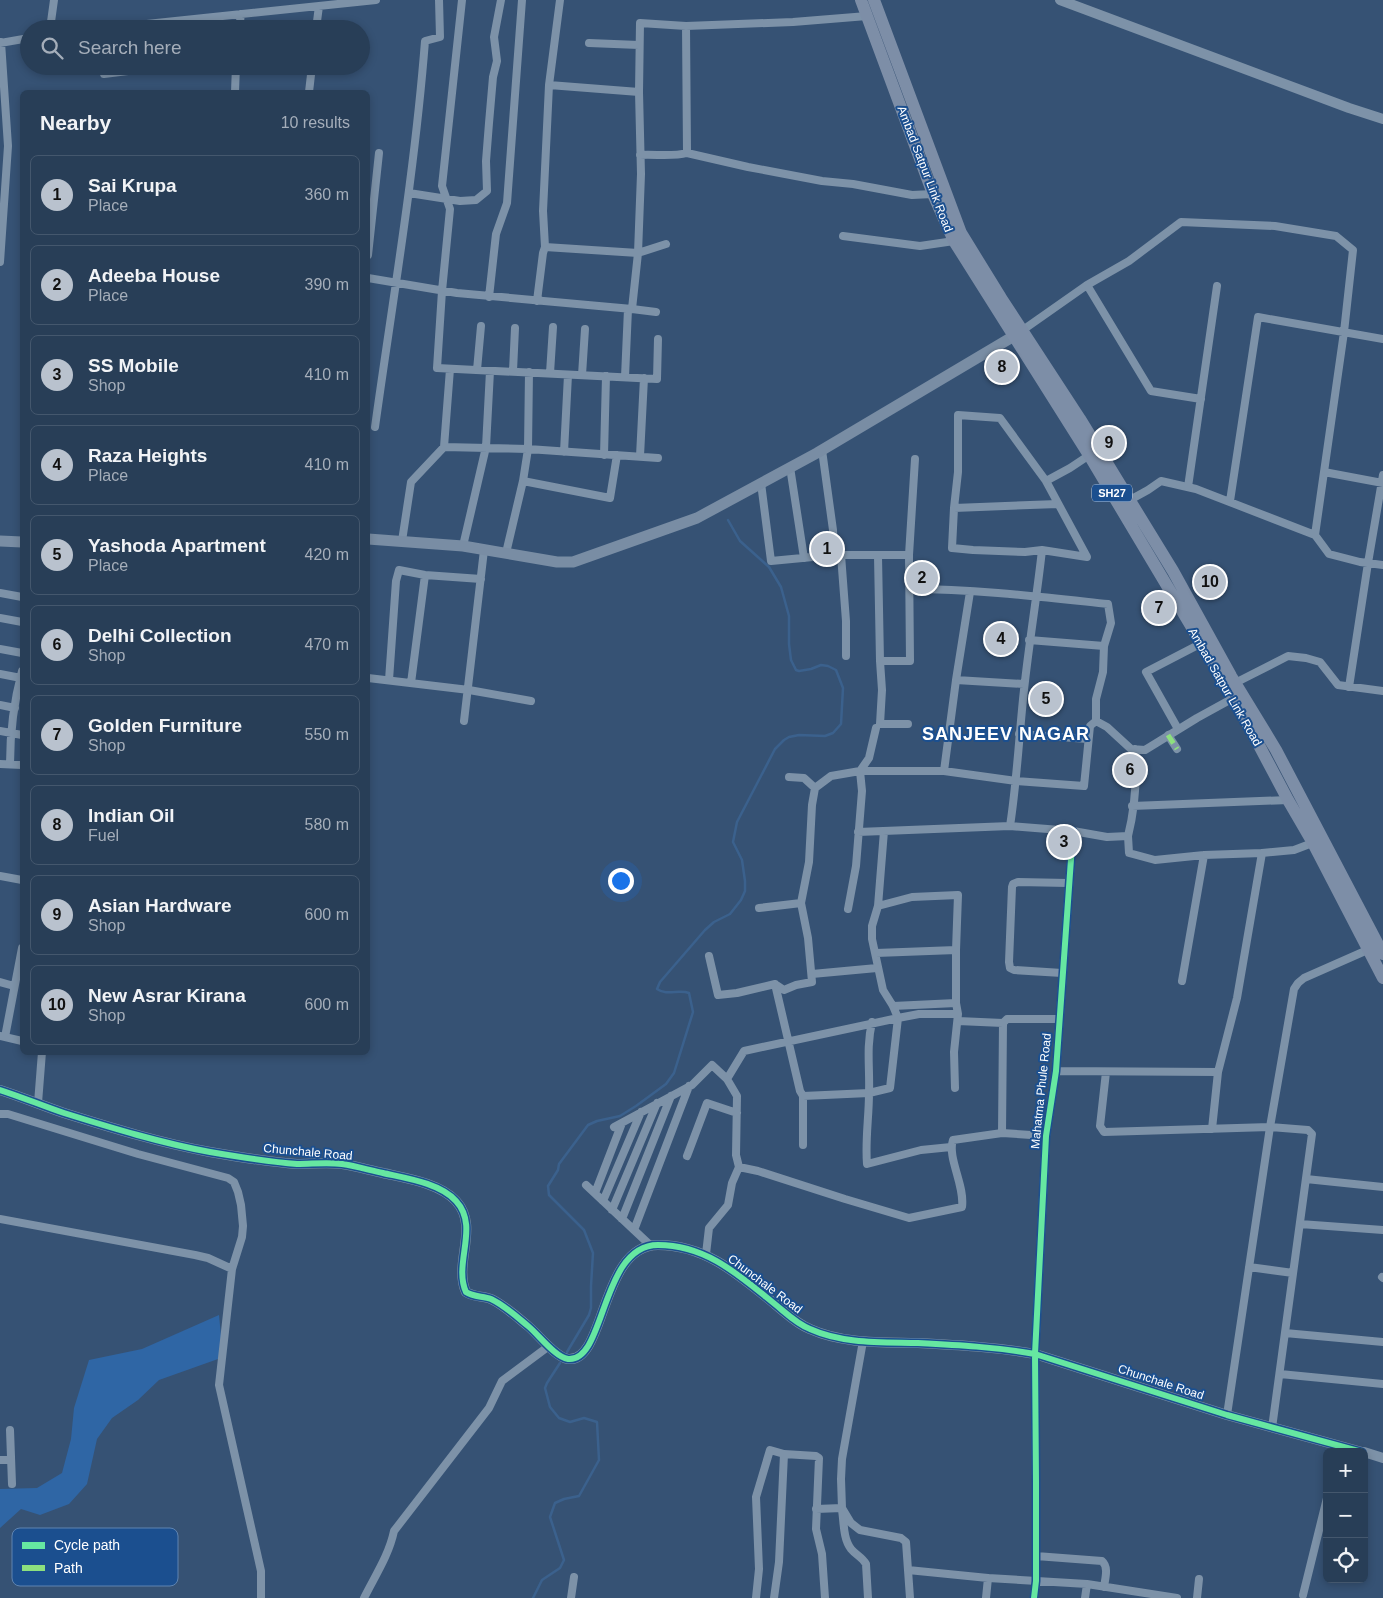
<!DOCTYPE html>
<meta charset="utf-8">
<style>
body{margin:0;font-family:Helvetica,sans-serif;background:#344961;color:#f1f3f6}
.controls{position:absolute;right:15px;bottom:15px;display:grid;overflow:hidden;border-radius:8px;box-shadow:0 2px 8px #0003}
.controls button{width:45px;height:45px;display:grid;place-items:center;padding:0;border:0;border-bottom:1px solid #44576d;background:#283e57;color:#f1f3f6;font:25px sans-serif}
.you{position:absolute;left:620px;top:880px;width:18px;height:18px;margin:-12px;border:4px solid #fff;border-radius:50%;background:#1a73e8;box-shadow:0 0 0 8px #1a73e833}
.badge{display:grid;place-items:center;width:32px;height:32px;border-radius:50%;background:#b9c2ce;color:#111;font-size:16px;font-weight:700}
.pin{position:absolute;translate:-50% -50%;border:2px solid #fff;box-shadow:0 1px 5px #0006}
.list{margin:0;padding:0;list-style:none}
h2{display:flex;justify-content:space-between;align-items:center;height:65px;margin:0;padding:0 20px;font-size:21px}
h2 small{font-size:16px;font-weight:400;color:#a5aeba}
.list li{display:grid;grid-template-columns:32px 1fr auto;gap:15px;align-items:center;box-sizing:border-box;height:80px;margin:0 10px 10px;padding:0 10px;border:1px solid #44576d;border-radius:8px}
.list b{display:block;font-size:19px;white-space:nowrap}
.list p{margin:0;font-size:16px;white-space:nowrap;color:#a5aeba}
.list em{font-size:16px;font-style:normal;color:#a5aeba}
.icon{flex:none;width:28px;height:28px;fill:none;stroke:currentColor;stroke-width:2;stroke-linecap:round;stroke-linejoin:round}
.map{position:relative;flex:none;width:1383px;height:1598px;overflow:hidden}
.search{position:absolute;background:#283e57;box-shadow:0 2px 8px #0003;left:20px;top:20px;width:350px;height:55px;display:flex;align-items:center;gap:12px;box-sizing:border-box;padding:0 18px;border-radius:28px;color:#a5aeba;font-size:19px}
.panel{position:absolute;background:#283e57;box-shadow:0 2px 8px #0003;left:20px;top:90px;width:350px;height:965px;border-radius:8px}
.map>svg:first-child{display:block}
</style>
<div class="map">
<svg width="1383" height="1598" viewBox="0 0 1383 1598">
<rect width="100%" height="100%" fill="#365274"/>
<!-- green -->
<path fill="#2f66a5" d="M219 1315 222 1346 218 1359 159 1380 138 1400 112 1418 97 1439 87 1484 69 1504 40 1515 21 1509 0 1528V1489L37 1488 62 1473 71 1439 74 1408 89 1360 142 1349Z"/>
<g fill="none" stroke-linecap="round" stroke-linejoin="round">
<!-- stream -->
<path stroke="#3b618d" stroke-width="2.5" d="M567 1352 589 1315 591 1308V1286L593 1253 584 1230 549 1195 548 1186 558 1170 559 1164 588 1125 597 1121 620 1116 636 1106 666 1084 674 1073 693 1012 689 993C679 989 667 996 657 989L660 982 705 930 714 922 730 914 741 900 745 891V881L742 860 733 842 737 822 775 749 784 740 789 737 799 735 825 736 833 733 841 724 843 688 836 670 828 666 821 665 811 669 799 671 796 670 791 660 789 644V616L781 587 769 567 740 541 728 520
M533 1598 542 1580 560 1568 564 1560 550 1517 555 1503 564 1499 579 1496 599 1460 597 1422 584 1418 570 1422 559 1418 550 1407 545 1388 547 1383 560 1363"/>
<!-- minor -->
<path stroke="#7d92a8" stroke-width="8" d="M462 0 442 186 450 209 442 291 437 368 657 379 658 339
M686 26 687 153
M50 29 54 0
M99 29 376 0
M239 29 241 14
M316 29 319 6
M0 43 29 38
M589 43 639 45
M103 66 104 74 168 66
M549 85 639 92
M235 92 236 66
M309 92 312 66
M640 155C656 154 672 157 687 153L748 167 822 181 853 184 912 195 933 194
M409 193 460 201 476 200 487 191 486 161 489 123 493 77 497 61 494 37 501 0
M843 236 920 246 954 241
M545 247 638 253 666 244
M368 255 379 153
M0 262 8 146 1 42
M368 278 457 293 632 309
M1087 285 1151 391 1201 399
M489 297 496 234 507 203 522 0
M537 301 543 253 545 247 543 211 549 85 560 0
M656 312 632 309 638 253 641 174 639 92 640 23 686 26 793 22 867 16
M1020 332 1087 285 1129 261 1181 222 1275 226 1336 236 1353 250 1344 332 1315 535
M477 370 481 326
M513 371 515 328
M550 373 553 327
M582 375 585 329
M625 377 628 309
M375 427C393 298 415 170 425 41L440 37 439 0
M444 447 450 369
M822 450 833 530 834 555H909L910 661H880
M564 452 568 375
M604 455 606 376
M640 456 644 378
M790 467 804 558
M1324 472 1383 483
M523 481 610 498 617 455
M1046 481 1000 418 958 415V472L954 508 952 548 973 550 1025 552 1042 550 1087 557 1046 481 1070 468 1091 454
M761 483 771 561 834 555
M1188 487 1217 286
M1128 501 1148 490 1161 481 1196 489 1315 535 1329 554 1360 562 1383 565
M1230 501 1258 317 1383 339
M954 508 1058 504
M402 541 411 482 444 447 528 449 658 458
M463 546 486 447 490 371
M1042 550C1037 596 1029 643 1024 690 1019 735 1017 781 1010 826L1073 831 1107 837 1128 836 1129 853 1155 860 1204 855 1262 853 1294 850 1315 842
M506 553 523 481 528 449 529 372
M841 555 846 621V656
M909 555 915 459
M878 556 880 661 882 690 880 724H908
M910 589C976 589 1042 597 1108 604L1111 623 1104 646 1103 672 1096 699V721L1107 727 1131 749 1145 750 1197 718 1237 696
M970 592 956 680 944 771 1016 781 1084 786 1090 726 1096 721
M0 593 22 597
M0 618 22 622
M1029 640 1104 646
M0 649 22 653
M0 674 21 678
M368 678 469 690 531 701
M389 680 396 581 399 570 425 575 481 579
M956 680 1024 684
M411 683 425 575
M1235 683 1288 656 1306 658 1320 662 1338 685 1383 691
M1349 687 1368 563 1383 475
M0 705 15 708
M464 721 484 550
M1178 729 1146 672 1200 644
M0 731 22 735
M1019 734 1088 739
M1168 735 1177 749
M0 764 22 765
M10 764C10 733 14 701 22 671
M789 777 804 778 815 788
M1132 806 1288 800
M858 832 1010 826
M1128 836C1135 808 1137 778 1135 749
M0 876 22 880
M878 906 912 897 958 895 956 950V1003L958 1014 954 1052 955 1088
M759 908 801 903
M848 909 856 866 862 791 860 771H944
M876 953 956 950
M709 956 718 995 737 993 775 984 784 990 796 985 812 982 808 938 801 903 809 862 812 805 815 788 831 776 860 771 869 758 876 728
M1062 973 1014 970 1010 968 1009 962 1012 887 1013 884 1018 882 1068 883
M812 974 877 968
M1182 981 1204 855
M0 982 14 986
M775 984 800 1091 803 1096V1145
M893 1006 956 1003
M958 1021 1003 1023 1007 1019H1059
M872 1022C866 1048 870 1068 869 1093 869 1117 865 1140 867 1164L921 1150 951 1147
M0 1036 22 1041
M5 1037 22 948
M1056 1071 1218 1072
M1106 1072 1100 1126 1104 1132 1270 1127 1308 1130 1312 1134 1272 1428
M727 1079 744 1051 898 1018 919 1014H958
M803 1096 869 1093 890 1088 898 1018 893 1006 883 990 872 939V926L878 906 884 831
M38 1103 42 1052
M0 1114H8L138 1154 228 1178 234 1182 238 1192 241 1205 243 1226 242 1237 232 1269 219 1385 261 1571V1598
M614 1127 692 1085 712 1065 727 1079 737 1096 736 1155 739 1167
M1212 1129 1218 1072 1237 998 1262 853
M1002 1133 1003 1023
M687 1156 707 1103 737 1113
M1306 1179 1383 1187
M586 1185 650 1245
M595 1193 622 1123
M603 1201 641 1112
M612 1210 657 1103
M0 1219 195 1255 208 1258 232 1269
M622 1219 671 1096
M1300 1224 1383 1230
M634 1230 689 1086
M706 1254 709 1228 728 1205 732 1183 739 1167 758 1171 845 1199 909 1218 962 1207C965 1185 947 1158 953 1140L1002 1133 1046 1136
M1249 1267 1293 1273
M1382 1277 1383 1278
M1285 1333 1383 1342
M1280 1374 1383 1384
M1227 1415 1270 1127 1294 989 1298 983 1304 978 1372 948
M10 1430 12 1484
M784 1454 816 1456 819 1458 816 1529 822 1554 825 1598
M0 1460H11
M842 1508 851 1523 860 1530 901 1538 906 1542 910 1598
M816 1509 842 1508 841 1479 842 1459 863 1341
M842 1510C844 1522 843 1539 851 1549 856 1555 862 1557 866 1564L868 1598
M1036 1556 1102 1561C1109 1567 1105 1579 1104 1587
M908 1570 988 1578 1087 1584 1177 1598
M1303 1595 1327 1498
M364 1598C375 1576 389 1555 394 1531L489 1408 502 1381 549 1346
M571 1598 574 1577
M756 1598 759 1569 756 1497 770 1450 784 1454 779 1562 774 1598
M986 1598 988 1578
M1034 1598 1036 1581V1482L1035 1354 1046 1136 1056 1071 1073 831
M1085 1598 1087 1584
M1197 1598 1199 1579"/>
<!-- tertiary -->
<path stroke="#7d92a8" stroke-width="10" d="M1060 0 1349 108 1383 119
M0 1090C22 1097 43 1106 64 1113 112 1128 161 1143 210 1152 239 1157 268 1162 297 1164 312 1164 327 1162 342 1164 356 1166 369 1170 383 1173 405 1178 440 1183 456 1201 480 1227 453 1263 466 1292 473 1297 483 1296 491 1299 504 1305 517 1317 528 1326 538 1334 555 1357 568 1359 606 1363 600 1245 658 1245 707 1245 740 1276 776 1305 787 1314 797 1324 810 1329 843 1344 882 1342 918 1343 957 1345 996 1347 1035 1354L1227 1415 1362 1452
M1364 1452 1383 1458"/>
<!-- secondary -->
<path stroke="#798da4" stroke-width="11" d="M368 539 463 546 557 562H573L697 518 817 453 1014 336
M0 541 22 542"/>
<!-- primary -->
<path stroke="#7d8ea7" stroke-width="12" d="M861 0 933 194 954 241 1089 455 1234 698 1288 800 1313 843 1383 978
M874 0 961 233 1001 298 1080 419 1173 571 1231 676 1276 750 1383 954"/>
<!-- quiet -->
<path stroke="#8de07e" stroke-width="5" stroke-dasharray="10 5" stroke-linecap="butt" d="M1168 735 1177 749"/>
<defs>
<path id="cycleway" d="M0 1090C22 1097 43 1106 64 1113 112 1128 161 1143 210 1152 239 1157 268 1162 297 1164 312 1164 327 1162 342 1164 356 1166 369 1170 383 1173 405 1178 440 1183 456 1201 480 1227 453 1263 466 1292 473 1297 483 1296 491 1299 504 1305 517 1317 528 1326 538 1334 555 1357 568 1359 606 1363 600 1245 658 1245 707 1245 740 1276 776 1305 787 1314 797 1324 810 1329 843 1344 882 1342 918 1343 957 1345 996 1347 1035 1354L1227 1415 1362 1452
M1034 1598 1036 1581V1482L1035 1354 1046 1136 1056 1071 1073 831"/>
</defs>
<!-- cycleway casing -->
<use href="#cycleway" stroke="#1b4f8f" stroke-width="9"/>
<!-- cycleway -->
<use href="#cycleway" stroke="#66e7a1" stroke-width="6"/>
</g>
<g text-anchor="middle" stroke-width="4" stroke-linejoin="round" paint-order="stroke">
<!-- shield labels -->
<rect fill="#1b4f8f" stroke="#bbcadd" stroke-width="1" x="1092" y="484.5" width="40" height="17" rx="4"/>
<g font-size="11" font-weight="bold" fill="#fff">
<text x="1112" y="497">SH27</text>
</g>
<!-- street labels -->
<g font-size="12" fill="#fff" stroke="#1b4f8f">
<text transform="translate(925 169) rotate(69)" y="4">Ambad Satpur Link Road</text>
<text transform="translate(1225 687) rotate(60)" y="4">Ambad Satpur Link Road</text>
<text transform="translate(1041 1091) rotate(-84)" y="4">Mahatma Phule Road</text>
<text transform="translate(308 1152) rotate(5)" y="4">Chunchale Road</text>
<text transform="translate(765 1284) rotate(37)" y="4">Chunchale Road</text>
<text transform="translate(1161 1382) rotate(18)" y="4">Chunchale Road</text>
</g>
<!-- district labels -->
<g font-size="18" font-weight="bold" letter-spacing="1" fill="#fff" stroke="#1b4f8f">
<text x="1006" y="740">SANJEEV NAGAR</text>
</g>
</g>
<!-- legend -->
<rect x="12" y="1528" width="166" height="58" rx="8" fill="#1b4f8f" stroke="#5f84b1" stroke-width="1"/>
<rect x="22" y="1542" width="23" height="7" fill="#66e7a1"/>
<rect x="22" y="1565" width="23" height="6" fill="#8de07e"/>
<g font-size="14" fill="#fff">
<text x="54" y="1550">Cycle path</text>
<text x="54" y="1573">Path</text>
</g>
</svg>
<div class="controls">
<button>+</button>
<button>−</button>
<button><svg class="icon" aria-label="locate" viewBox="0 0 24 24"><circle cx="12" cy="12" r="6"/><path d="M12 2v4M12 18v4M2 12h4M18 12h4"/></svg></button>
</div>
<div class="you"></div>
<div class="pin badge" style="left:827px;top:549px">1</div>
<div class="pin badge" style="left:922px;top:578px">2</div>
<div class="pin badge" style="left:1064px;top:842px">3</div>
<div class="pin badge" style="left:1001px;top:639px">4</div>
<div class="pin badge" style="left:1046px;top:699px">5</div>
<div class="pin badge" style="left:1130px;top:770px">6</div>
<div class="pin badge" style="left:1159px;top:608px">7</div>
<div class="pin badge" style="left:1002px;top:367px">8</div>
<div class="pin badge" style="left:1109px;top:443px">9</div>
<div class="pin badge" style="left:1210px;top:582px">10</div>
<div class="search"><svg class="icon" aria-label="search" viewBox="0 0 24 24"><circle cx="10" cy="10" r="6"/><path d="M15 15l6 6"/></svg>Search here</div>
<section class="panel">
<h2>Nearby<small>10 results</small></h2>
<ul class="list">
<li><span class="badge">1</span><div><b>Sai Krupa</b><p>Place</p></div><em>360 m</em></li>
<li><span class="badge">2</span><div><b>Adeeba House</b><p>Place</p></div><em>390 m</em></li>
<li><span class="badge">3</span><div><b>SS Mobile</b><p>Shop</p></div><em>410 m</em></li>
<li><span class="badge">4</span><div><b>Raza Heights</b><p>Place</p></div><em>410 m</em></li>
<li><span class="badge">5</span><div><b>Yashoda Apartment</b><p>Place</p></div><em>420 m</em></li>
<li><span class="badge">6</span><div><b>Delhi Collection</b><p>Shop</p></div><em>470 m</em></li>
<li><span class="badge">7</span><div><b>Golden Furniture</b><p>Shop</p></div><em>550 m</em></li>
<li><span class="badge">8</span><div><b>Indian Oil</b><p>Fuel</p></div><em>580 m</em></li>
<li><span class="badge">9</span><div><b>Asian Hardware</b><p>Shop</p></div><em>600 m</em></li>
<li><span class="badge">10</span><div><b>New Asrar Kirana</b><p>Shop</p></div><em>600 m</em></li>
</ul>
</section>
</div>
